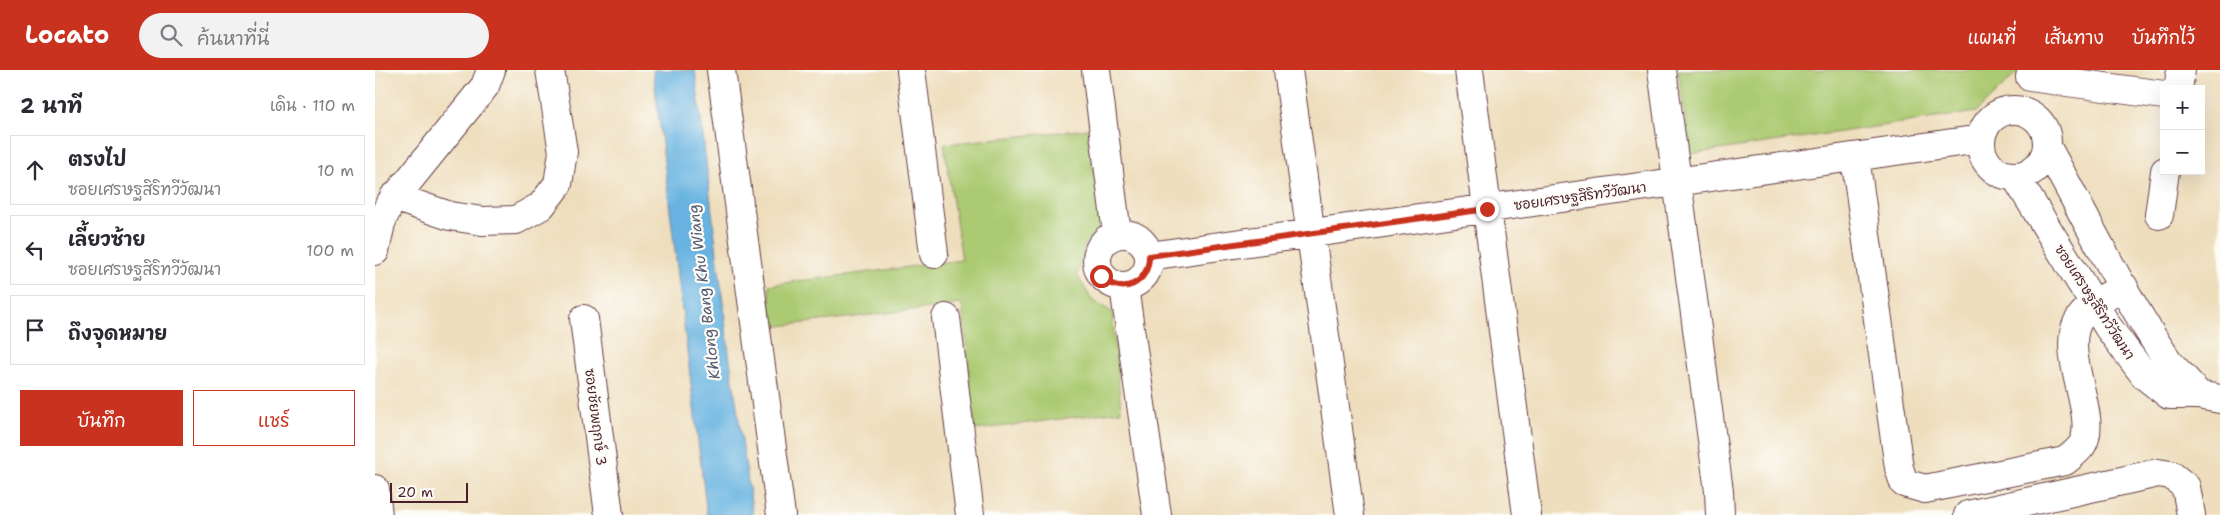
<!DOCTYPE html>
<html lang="th">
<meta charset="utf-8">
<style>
body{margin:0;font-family:"Shantell Sans","Playpen Sans Thai",sans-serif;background:#f2f2f3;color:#2b2b33}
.controls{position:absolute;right:15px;top:15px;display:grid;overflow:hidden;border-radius:0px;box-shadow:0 5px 20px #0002}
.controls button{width:45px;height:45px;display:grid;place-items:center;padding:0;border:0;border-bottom:1px solid #e1e1e2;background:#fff;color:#2b2b33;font:25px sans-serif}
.scale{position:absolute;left:15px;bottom:12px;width:78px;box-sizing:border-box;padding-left:5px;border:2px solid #4a1f2b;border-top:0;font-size:14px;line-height:18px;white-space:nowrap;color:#4a1f2b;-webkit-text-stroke:4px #fdfcf7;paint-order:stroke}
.stop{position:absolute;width:15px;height:15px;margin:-11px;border:4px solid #c8321e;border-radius:50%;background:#fff}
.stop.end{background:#c8321e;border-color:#fff;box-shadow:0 1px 5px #0008}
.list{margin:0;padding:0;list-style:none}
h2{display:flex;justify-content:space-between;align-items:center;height:65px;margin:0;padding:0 20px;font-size:21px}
h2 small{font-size:16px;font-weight:400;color:#7c7c81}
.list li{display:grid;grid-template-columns:32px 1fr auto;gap:15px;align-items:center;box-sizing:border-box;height:70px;margin:0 10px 10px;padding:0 10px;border:1px solid #e1e1e2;border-radius:0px}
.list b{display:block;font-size:19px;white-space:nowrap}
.list p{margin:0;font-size:16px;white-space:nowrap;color:#7c7c81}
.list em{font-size:16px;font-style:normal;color:#7c7c81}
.actions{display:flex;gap:10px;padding:15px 20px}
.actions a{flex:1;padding:11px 0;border:1px solid #c8321e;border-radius:0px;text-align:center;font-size:18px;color:#c8321e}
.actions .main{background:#c8321e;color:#fff}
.icon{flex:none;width:28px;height:28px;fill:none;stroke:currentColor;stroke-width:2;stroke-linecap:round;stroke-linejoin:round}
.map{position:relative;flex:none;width:1845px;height:445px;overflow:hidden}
header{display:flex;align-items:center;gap:30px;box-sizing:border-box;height:70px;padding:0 25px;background:#c8321e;color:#fff}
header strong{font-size:24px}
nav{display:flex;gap:28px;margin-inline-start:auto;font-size:18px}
.search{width:350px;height:45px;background:#f2f2f3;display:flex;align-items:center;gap:12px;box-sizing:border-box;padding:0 18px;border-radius:28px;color:#7c7c81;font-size:19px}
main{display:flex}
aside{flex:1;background:#fff}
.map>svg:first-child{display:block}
</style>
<header>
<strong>Locato</strong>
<div class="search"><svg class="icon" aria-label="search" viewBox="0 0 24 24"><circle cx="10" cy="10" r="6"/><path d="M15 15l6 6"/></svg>ค้นหาที่นี่</div>
<nav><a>แผนที่</a><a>เส้นทาง</a><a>บันทึกไว้</a></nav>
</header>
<main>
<aside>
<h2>2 นาที<small>เดิน · 110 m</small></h2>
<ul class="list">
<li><svg class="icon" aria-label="ahead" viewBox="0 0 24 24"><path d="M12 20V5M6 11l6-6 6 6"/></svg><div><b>ตรงไป</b><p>ซอยเศรษฐสิริทวีวัฒนา</p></div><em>10 m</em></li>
<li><svg class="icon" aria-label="left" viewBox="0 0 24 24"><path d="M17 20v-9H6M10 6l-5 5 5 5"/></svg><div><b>เลี้ยวซ้าย</b><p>ซอยเศรษฐสิริทวีวัฒนา</p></div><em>100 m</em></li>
<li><svg class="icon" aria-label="arrive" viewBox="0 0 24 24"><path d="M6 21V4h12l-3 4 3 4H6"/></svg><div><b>ถึงจุดหมาย</b></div></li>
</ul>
<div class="actions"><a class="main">บันทึก</a><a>แชร์</a></div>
</aside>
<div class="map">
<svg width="1845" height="445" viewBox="0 0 1845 445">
<rect width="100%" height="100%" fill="#fdfcf7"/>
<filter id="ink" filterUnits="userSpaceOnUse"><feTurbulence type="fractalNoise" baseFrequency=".02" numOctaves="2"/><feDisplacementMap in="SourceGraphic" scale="10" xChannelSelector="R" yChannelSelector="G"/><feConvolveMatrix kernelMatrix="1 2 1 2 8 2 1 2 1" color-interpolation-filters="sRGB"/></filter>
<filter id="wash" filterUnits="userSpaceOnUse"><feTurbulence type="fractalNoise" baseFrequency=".0096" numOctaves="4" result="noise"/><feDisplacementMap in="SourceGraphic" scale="20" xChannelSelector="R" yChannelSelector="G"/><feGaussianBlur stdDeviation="1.12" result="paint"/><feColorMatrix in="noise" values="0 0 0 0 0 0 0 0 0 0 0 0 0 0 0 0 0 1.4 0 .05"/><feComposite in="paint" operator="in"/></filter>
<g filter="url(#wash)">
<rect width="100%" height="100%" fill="#eedebd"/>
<!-- green -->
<path fill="#acca72" stroke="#7b744e" d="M1303 0H1645L1601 42 1316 84Z
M712 59 726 154 711 174 702 205 717 230 737 242 746 341 600 360 587 234 396 257 394 215 587 190 569 74Z"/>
<!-- water -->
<path fill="#68b3e1" stroke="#596986" d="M278 0H320L354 283 378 445H332Z"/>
</g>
<g filter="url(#ink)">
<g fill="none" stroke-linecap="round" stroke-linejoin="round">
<defs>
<path id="minor" d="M346 0 406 445
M536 0 559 184
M721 0 742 164
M913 0 975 445
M1094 0 1152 445
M1287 0 1344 421 1345 445
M1655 7 1789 25
M1803 19 1806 0
M1606 73a33 33 0 1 1 66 0a33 33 0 1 1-66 0Z
M1672 77C1710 147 1746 220 1791 288 1800 301 1814 311 1823 325
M1480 87 1524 398 1529 413 1550 419 1690 391C1695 387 1703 381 1707 375 1725 347 1682 281 1705 248 1716 233 1733 226 1749 217
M1640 106 1733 257 1770 306 1794 325H1823L1845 329
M19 127 75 146 107 151 141 150 166 136 183 114 188 82 175 0
M1784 145 1790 101
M722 190a26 26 0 1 1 52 0a26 26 0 1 1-52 0Z
M0 181 6 153 14 135 110 16 116 0
M774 186 1606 69
M749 217 782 445
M571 248 595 445
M209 249 234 445
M0 419 3 445
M1593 445 1783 403 1796 405 1811 417 1816 445"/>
</defs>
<!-- minor casing -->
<use href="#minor" stroke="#633c41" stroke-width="30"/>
<!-- minor -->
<use href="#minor" stroke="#fff" stroke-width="28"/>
</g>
</g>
<g fill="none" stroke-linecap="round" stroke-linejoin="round" filter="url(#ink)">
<!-- route -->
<path stroke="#c8321e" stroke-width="6" d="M726 206C746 227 774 214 774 186L1112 139"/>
</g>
<g text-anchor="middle" stroke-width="4.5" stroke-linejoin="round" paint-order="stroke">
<!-- street labels -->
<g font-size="14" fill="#4a1f2b" stroke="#fdfcf7">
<text transform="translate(1205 126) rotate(-8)" y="5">ซอยเศรษฐสิริทวีวัฒนา</text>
<text transform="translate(1720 232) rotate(57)" y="5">ซอยเศรษฐสิริทวีวัฒนา</text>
<text transform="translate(221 347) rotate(83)" y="5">ซอยชัยพฤกษ์ 3</text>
</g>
<!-- water labels -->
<g font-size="15" font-style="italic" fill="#565a74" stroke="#fdfcf7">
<text transform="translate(329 222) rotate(-97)" y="5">Khlong Bang Khu Wiang</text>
</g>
</g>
</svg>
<div class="controls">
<button>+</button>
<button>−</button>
</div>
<div class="scale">20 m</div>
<div class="stop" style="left:726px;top:206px"></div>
<div class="stop end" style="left:1112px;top:139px"></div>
</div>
</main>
